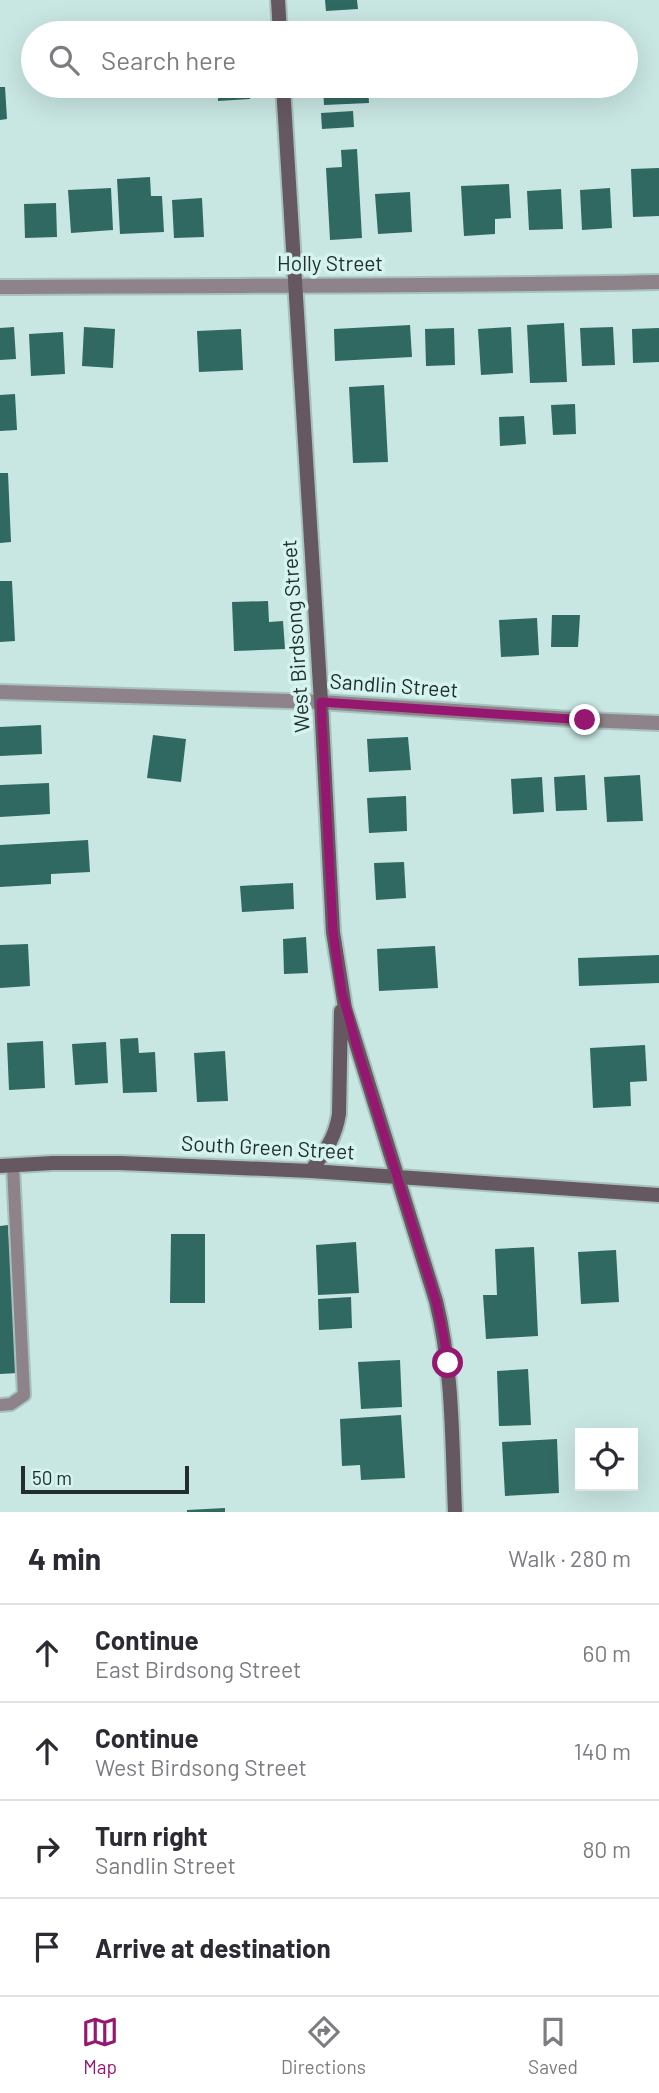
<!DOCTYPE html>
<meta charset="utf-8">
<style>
body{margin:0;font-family:Barlow,sans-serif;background:#f2f2f3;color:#2b2b33}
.controls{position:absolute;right:21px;bottom:21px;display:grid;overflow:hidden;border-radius:0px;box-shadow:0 7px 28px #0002}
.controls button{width:63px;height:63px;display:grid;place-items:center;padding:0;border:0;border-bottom:2px solid #e1e1e2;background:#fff;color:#2b2b33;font:35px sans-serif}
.scale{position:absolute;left:21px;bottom:18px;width:168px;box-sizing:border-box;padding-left:7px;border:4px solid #222e2c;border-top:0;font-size:19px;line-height:24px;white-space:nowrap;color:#222e2c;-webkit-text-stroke:5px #d5f4ef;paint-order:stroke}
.stop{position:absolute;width:21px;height:21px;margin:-16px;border:5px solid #961770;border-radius:50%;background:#fff}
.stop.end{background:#961770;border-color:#fff;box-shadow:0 2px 7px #0008}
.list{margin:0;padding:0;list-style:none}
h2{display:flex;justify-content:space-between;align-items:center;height:91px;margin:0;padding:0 28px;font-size:30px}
h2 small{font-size:23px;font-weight:400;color:#7c7c81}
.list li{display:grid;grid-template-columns:46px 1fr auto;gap:21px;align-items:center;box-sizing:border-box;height:98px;padding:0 28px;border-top:2px solid #e1e1e2}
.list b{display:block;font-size:26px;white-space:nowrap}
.list p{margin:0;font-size:23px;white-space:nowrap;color:#7c7c81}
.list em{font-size:23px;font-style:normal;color:#7c7c81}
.icon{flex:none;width:38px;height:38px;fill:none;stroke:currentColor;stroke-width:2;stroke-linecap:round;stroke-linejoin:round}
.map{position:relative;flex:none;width:659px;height:1512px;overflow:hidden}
.search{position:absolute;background:#fff;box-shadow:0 7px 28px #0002;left:21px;right:21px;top:21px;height:77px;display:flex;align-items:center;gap:18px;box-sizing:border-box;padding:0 24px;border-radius:38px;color:#7c7c81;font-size:26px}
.sheet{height:483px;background:#fff}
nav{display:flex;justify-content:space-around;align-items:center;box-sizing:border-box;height:98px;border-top:2px solid #e1e1e2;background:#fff;font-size:19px;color:#7c7c81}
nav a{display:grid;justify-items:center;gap:4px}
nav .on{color:#961770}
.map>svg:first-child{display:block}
</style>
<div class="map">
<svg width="659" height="1512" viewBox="0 0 659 1512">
<rect width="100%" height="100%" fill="#c8e6e2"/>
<!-- building -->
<path fill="#306962" d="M325 0H357L358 9 326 11Z
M204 30V33H169V31Z
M218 86H249L250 99 218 101Z
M323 86H368L369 103 324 105Z
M0 87H5L7 119 0 120Z
M353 111 354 127 322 129 321 113Z
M357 149 362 238 330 240 326 168 342 167 341 150Z
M659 168V216L633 217 631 169Z
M150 177 151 196H162L164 232 120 234 117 179Z
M509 184 511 218 495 219V234L464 236 461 186Z
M111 188 113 230 71 233 68 190Z
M610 188 612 228 582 230 580 190Z
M561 189 563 229 529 230 527 191Z
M410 192 412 232 378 234 375 194Z
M202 198 204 237 174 238 172 200Z
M56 203 57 237 25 238 24 204Z
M564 323 567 382 530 383 527 325Z
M410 325 412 357 335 361 334 329Z
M14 327 16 359 0 360V328Z
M84 327 115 329 113 368 82 366Z
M511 327 513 373 481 375 478 329Z
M613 327 615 365 582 366 580 328Z
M454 328 455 365 426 366 425 329Z
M659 328V362L633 363 632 329Z
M241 329 243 370 199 372 197 331Z
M63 332 65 374 31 376 29 334Z
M384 385 388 462 353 463 349 387Z
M15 394 17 430 0 431V395Z
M575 404 576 434 553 435 551 405Z
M524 416 526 444 500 446 499 417Z
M0 473H8L11 542 0 543Z
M0 581H12L15 641 0 642Z
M268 601 269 622 283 621 285 649 234 651 232 602Z
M552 615H580L578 647H551Z
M537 618 539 655 501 657 499 620Z
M41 725 42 754 0 756V727Z
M153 735 186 739 181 782 147 778Z
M408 737 411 770 369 772 367 739Z
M585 775 587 810 556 811 554 777Z
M640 775 643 821 607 822 604 777Z
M542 777 544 812 513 814 511 779Z
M49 783 50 814 0 817V785Z
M406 796 407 831 369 833 367 798Z
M88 840 90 872 51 874V884L0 887V845Z
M404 862 406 898 376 900 374 863Z
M293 883 294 909 242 912 240 886Z
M306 937 308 973 284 974 283 939Z
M28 944 30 986 0 988V945Z
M435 946 438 988 379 991 377 949Z
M659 955V983L579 986 578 958Z
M138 1038 139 1053 155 1052 157 1092 123 1093 120 1039Z
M43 1041 45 1088 9 1090 7 1043Z
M106 1042 108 1083 75 1085 72 1044Z
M645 1045 647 1081 630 1082 631 1106 593 1108 590 1048Z
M225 1051 228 1101 197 1102 194 1053Z
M8 1225 18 1373 0 1374V1226Z
M171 1234H205V1303H170Z
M356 1242 359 1293 318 1295 316 1245Z
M534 1247 538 1336 486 1339 483 1295H497L495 1249Z
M616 1250 619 1302 581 1304 578 1252Z
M351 1297 352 1328 319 1330 318 1299Z
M400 1360 402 1407 361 1409 358 1362Z
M528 1369 531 1425 499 1426 497 1371Z
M401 1415 405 1478 361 1480 360 1465 342 1466 340 1419Z
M557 1439 559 1493 505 1496 502 1442Z
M225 1508V1512H187V1510Z"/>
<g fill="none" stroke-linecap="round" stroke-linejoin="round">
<defs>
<path id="lane" d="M0 1405 11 1404 24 1395 13 1166"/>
<path id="street" d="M0 287C220 285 439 287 659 282
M0 692 321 702 585 720 659 723"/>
<path id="secondary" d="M278 0 280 33
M283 86 321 702 333 932 345 1008 436 1301C453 1369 452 1442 455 1512
M0 1166 53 1163H120L311 1171 659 1195
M311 1171C325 1151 335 1139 339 1114L341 1011"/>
</defs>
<!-- lane casing -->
<use href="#lane" stroke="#a7c1be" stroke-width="16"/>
<!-- street casing -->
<use href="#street" stroke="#a7c1be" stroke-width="18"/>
<!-- secondary casing -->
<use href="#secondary" stroke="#a7c1be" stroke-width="18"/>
<!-- lane -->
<use href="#lane" stroke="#8d8388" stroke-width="12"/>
<!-- street -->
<use href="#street" stroke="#8d8388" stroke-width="14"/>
<!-- secondary -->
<use href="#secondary" stroke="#665860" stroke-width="14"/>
</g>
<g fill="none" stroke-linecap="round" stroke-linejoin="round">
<!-- route -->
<path stroke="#961770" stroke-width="9" d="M448 1363 443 1333 436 1301 358 1051 342 993 333 932 321 702 585 720"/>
</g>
<g text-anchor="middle" stroke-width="7" stroke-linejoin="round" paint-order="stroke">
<!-- street labels -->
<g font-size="21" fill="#222e2c" stroke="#d5f4ef">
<text x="330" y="271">Holly Street</text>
<text transform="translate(296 636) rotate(-94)" y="7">West Birdsong Street</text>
<text transform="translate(394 686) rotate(4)" y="7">Sandlin Street</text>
<text transform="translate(268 1148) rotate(3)" y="7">South Green Street</text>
</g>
</g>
</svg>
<div class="controls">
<button><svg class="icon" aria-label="locate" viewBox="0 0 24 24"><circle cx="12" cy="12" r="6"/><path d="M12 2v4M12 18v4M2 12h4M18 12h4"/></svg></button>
</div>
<div class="scale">50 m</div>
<div class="stop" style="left:448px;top:1363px"></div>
<div class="stop end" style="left:585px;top:720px"></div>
<div class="search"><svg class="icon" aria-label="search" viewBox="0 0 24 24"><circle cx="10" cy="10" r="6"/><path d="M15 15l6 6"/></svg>Search here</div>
</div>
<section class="sheet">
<h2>4 min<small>Walk · 280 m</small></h2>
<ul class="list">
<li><svg class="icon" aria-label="ahead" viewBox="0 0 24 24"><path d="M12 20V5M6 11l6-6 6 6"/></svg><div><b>Continue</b><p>East Birdsong Street</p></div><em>60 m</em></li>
<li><svg class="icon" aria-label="ahead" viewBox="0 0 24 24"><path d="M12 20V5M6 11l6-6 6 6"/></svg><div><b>Continue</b><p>West Birdsong Street</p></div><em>140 m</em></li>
<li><svg class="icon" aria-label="right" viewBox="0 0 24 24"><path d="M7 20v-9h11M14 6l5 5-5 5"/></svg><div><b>Turn right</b><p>Sandlin Street</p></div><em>80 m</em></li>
<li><svg class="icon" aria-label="arrive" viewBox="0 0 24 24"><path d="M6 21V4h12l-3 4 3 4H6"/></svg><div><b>Arrive at destination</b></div></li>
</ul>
</section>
<nav>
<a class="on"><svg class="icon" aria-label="map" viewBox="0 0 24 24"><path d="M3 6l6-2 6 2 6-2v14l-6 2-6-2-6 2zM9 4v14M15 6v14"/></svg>Map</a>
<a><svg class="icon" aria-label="directions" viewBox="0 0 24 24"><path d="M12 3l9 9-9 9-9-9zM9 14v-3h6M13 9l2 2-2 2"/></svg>Directions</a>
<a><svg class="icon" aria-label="saved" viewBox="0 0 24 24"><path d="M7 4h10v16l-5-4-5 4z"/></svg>Saved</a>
</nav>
